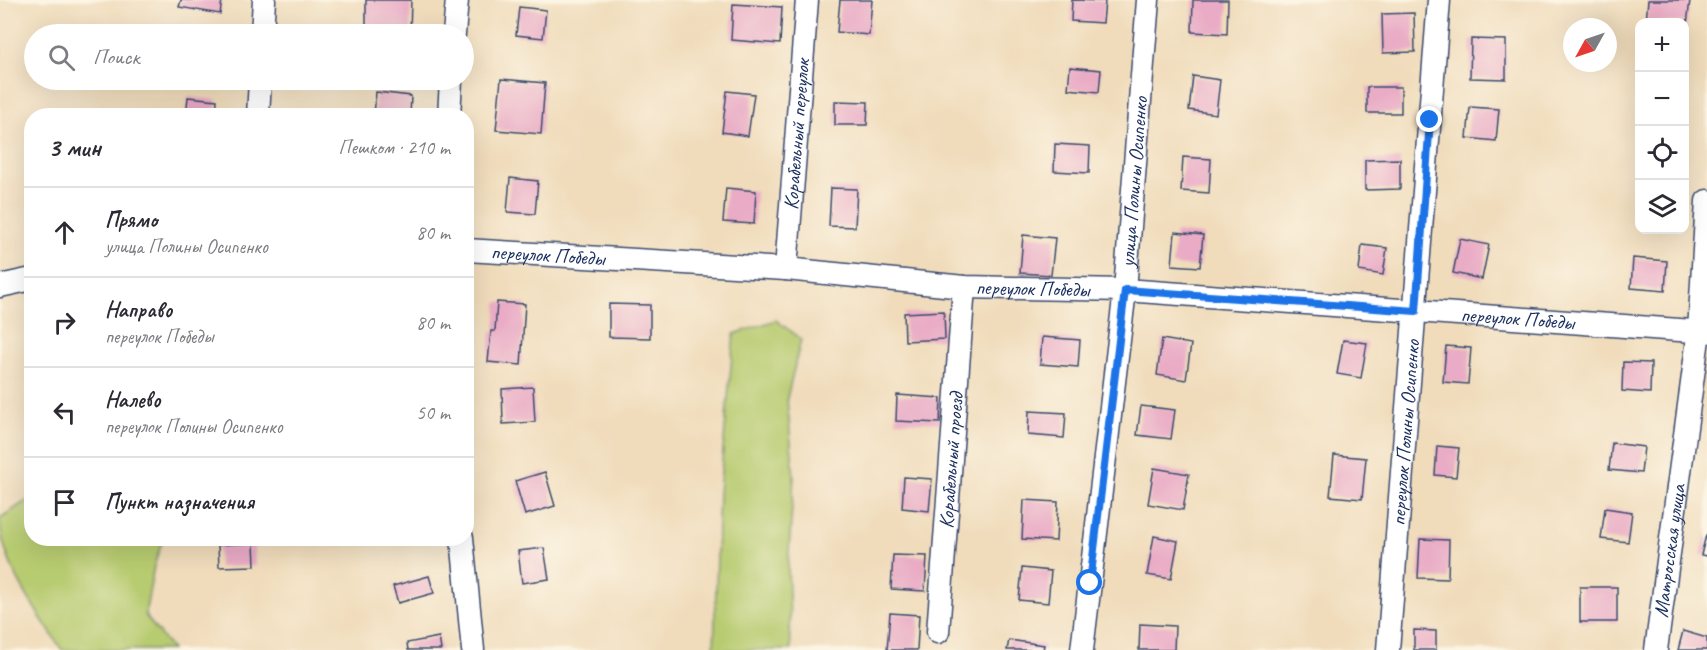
<!DOCTYPE html>
<html lang="ru">
<meta charset="utf-8">
<style>
body{margin:0;font-family:Caveat,sans-serif;background:#f7f7f7;color:#2b2b33}
.controls{position:absolute;right:18px;top:18px;display:grid;overflow:hidden;border-radius:12px;box-shadow:0 6px 24px #0002}
.controls button{width:54px;height:54px;display:grid;place-items:center;padding:0;border:0;border-bottom:2px solid #e1e1e2;background:#fff;color:#2b2b33;font:30px sans-serif}
.compass{position:absolute;left:1563px;top:18px;width:54px;height:54px;border-radius:50%;background:#fff;box-shadow:0 6px 24px #0002;rotate:230deg}
.stop{position:absolute;width:18px;height:18px;margin:-14px;border:4px solid #1a73e8;border-radius:50%;background:#fff}
.stop.end{background:#1a73e8;border-color:#fff;box-shadow:0 2px 6px #0008}
.list{margin:0;padding:0;list-style:none}
h2{display:flex;justify-content:space-between;align-items:center;height:78px;margin:0;padding:0 24px;font-size:26px}
h2 small{font-size:20px;font-weight:400;color:#7c7c81}
.list li{display:grid;grid-template-columns:39px 1fr auto;gap:18px;align-items:center;box-sizing:border-box;height:90px;padding:0 24px;border-top:2px solid #e1e1e2}
.list b{display:block;font-size:22px;white-space:nowrap}
.list p{margin:0;font-size:20px;white-space:nowrap;color:#7c7c81}
.list em{font-size:20px;font-style:normal;color:#7c7c81}
.icon{flex:none;width:33px;height:33px;fill:none;stroke:currentColor;stroke-width:2;stroke-linecap:round;stroke-linejoin:round}
.map{position:relative;flex:none;width:1707px;height:650px;overflow:hidden}
.search{position:absolute;background:#fff;box-shadow:0 6px 24px #0002;left:24px;top:24px;width:450px;height:66px;display:flex;align-items:center;gap:15px;box-sizing:border-box;padding:0 21px;border-radius:33px;color:#7c7c81;font-size:22px}
.panel{position:absolute;background:#fff;box-shadow:0 6px 24px #0002;left:24px;top:108px;width:450px;height:438px;border-radius:24px}
.map>svg:first-child{display:block}
</style>
<div class="map">
<svg width="1707" height="650" viewBox="0 0 1707 650">
<rect width="100%" height="100%" fill="#fcf5e5"/>
<filter id="ink" filterUnits="userSpaceOnUse"><feTurbulence type="fractalNoise" baseFrequency=".0167" numOctaves="2"/><feDisplacementMap in="SourceGraphic" scale="12" xChannelSelector="R" yChannelSelector="G"/><feConvolveMatrix kernelMatrix="1 2 1 2 8 2 1 2 1" color-interpolation-filters="sRGB"/></filter>
<filter id="wash" filterUnits="userSpaceOnUse"><feTurbulence type="fractalNoise" baseFrequency=".008" numOctaves="4" result="noise"/><feDisplacementMap in="SourceGraphic" scale="24" xChannelSelector="R" yChannelSelector="G"/><feGaussianBlur stdDeviation="1.35" result="paint"/><feColorMatrix in="noise" values="0 0 0 0 0 0 0 0 0 0 0 0 0 0 0 0 0 1.4 0 .05"/><feComposite in="paint" operator="in"/></filter>
<g filter="url(#wash)">
<rect width="100%" height="100%" fill="#f0dcbb"/>
<!-- green -->
<path fill="#b7cb6f" stroke="#697d66" stroke-width="1.5" d="M776 320 801 339 787 398 794 477 788 566 791 650H714L719 493 734 334Z
M31 498 32 538 163 539 154 566 145 615 172 650H62C38 613 0 563 0 518Z"/>
<g id="blocks">
<!-- building -->
<path fill="#e9abc5" d="M181 0H222L220 14 179 7Z
M366 0H411L410 34H366Z
M840 0H872L869 35 837 32Z
M1072 0 1105 1 1103 23 1071 21Z
M1193 0H1228L1227 34 1192 32Z
M1648 0H1690L1686 32 1684 22H1646Z
M733 4 782 7 780 44 731 40Z
M519 7 546 10 543 38 516 35Z
M1414 13 1415 52 1383 53 1382 14Z
M1471 39 1506 40V79L1470 78Z
M1070 67 1101 70 1099 92 1068 89Z
M1193 76 1220 80 1216 114 1189 110Z
M501 79 545 83 541 134 496 130Z
M185 80H212V85L185 84Z
M1367 87H1401V113H1367Z
M727 91 754 94 748 136 722 132Z
M376 92 411 96 410 116H374Z
M188 97 217 100 216 116H186Z
M835 101 868 102 867 125H835Z
M1470 107 1499 109 1496 141 1467 138Z
M1055 144 1090 146 1089 173 1054 171Z
M1183 157 1211 159 1209 193 1181 191Z
M1400 159V189L1365 190V160Z
M510 178 538 181 535 214 507 212Z
M726 188 756 191 754 224 723 222Z
M831 188 857 189 855 227 829 226Z
M1175 232 1203 235 1200 267 1172 265Z
M1023 235 1055 238 1051 275 1020 273Z
M1460 239 1489 245 1482 279 1453 273Z
M1362 245 1387 248 1383 275 1359 271Z
M1633 258 1667 261 1665 291 1631 288Z
M497 302 525 304 521 365 488 362 491 331H495Z
M609 304 650 305V338L609 337Z
M944 311 945 339 905 341 904 313Z
M1042 337 1080 340 1078 367 1040 364Z
M1162 339 1191 344 1186 380 1157 375Z
M1343 340 1367 343 1361 378 1337 374Z
M1446 346 1471 348 1468 384 1443 382Z
M1623 362 1651 363 1650 393 1622 391Z
M533 387 535 422 503 424 502 389Z
M897 395 941 398 940 423 896 421Z
M1141 406 1175 410 1171 439 1137 435Z
M1029 411 1066 413 1064 438 1028 435Z
M1612 443 1644 447 1641 473 1609 470Z
M1437 446 1459 448 1456 477 1435 475Z
M1334 455 1366 458 1362 499 1330 496Z
M1154 468 1189 474 1183 510 1148 504Z
M545 472 555 506 525 515 515 481Z
M904 477 932 479 929 511 902 508Z
M1024 500 1058 502 1056 541 1022 539Z
M1605 508 1632 512 1628 542 1601 539Z
M1706 535H1707V556L1701 555Z
M1154 536 1178 541 1171 579 1147 575Z
M1420 539 1449 540 1448 579 1418 578Z
M254 543 255 566 219 567 218 545Z
M544 548 549 579 522 583 518 551Z
M893 555 927 556 925 591 891 589Z
M1022 568 1051 571 1048 603 1019 600Z
M429 576 434 593 398 603 393 586Z
M1580 587H1617V622H1580Z
M890 613 919 615 917 650H887Z
M1140 624 1175 626 1174 650H1139Z
M1414 630 1436 631V650H1414Z
M1683 631 1707 638V650H1678Z
M439 637 441 650H408L407 643Z
M1009 640 1044 645 1043 650H1007Z"/>
</g>
</g>
<g filter="url(#ink)">
<use href="#blocks" fill-opacity="0" stroke="#3b496c" stroke-width="1.5"/>
<g fill="none" stroke-linecap="round" stroke-linejoin="round">
<defs>
<g id="minor">
<path d="M262 34 264 0"/>
<path d="M454 34 457 0"/>
<path d="M258 116 260 80"/>
<path d="M449 116 451 80"/>
<path id="s1" d="M466 250 786 269 964 287 1125 290 1707 332"/>
<path id="s2" d="M786 269 807 0"/>
<path d="M0 286 32 279"/>
<path d="M462 538 473 650"/>
<path id="s3" d="M938 632 964 287"/>
<path id="s4" d="M1082 650 1125 290 1148 0"/>
<path id="s5" d="M1388 650 1439 0"/>
<path id="s6" d="M1656 650 1699 331 1707 201"/>
</g>
</defs>
<!-- minor casing -->
<use href="#minor" stroke="#3b496c" stroke-width="25"/>
<!-- minor -->
<use href="#minor" stroke="#fff" stroke-width="22"/>
</g>
</g>
<g fill="none" stroke-linecap="round" stroke-linejoin="round" filter="url(#ink)">
<!-- route -->
<path stroke="#1a73e8" stroke-width="8" d="M1090 583 1125 290 1416 311 1430 120"/>
</g>
<g text-anchor="middle" stroke-width="4.5" stroke-linejoin="round" paint-order="stroke">
<!-- street labels -->
<g font-size="21" fill="#1b2f5e" stroke="#fcf5e5">
<text dy="7" stroke="none"><textPath href="#s2" startOffset="135">Корабельный переулок</textPath></text>
<text dy="7" stroke="none"><textPath href="#s4" startOffset="471">улица Полины Осипенко</textPath></text>
<text dy="7" stroke="none"><textPath href="#s1" startOffset="82">переулок Победы</textPath></text>
<text dy="7" stroke="none"><textPath href="#s1" startOffset="568">переулок Победы</textPath></text>
<text dy="7" stroke="none"><textPath href="#s1" startOffset="1054">переулок Победы</textPath></text>
<text dy="7" stroke="none"><textPath href="#s5" startOffset="218">переулок Полины Осипенко</textPath></text>
<text dy="7" stroke="none"><textPath href="#s3" startOffset="172">Корабельный проезд</textPath></text>
<text dy="7" stroke="none"><textPath href="#s6" startOffset="100">Матросская улица</textPath></text>
</g>
</g>
</svg>
<div class="controls">
<button>+</button>
<button>−</button>
<button><svg class="icon" aria-label="locate" viewBox="0 0 24 24"><circle cx="12" cy="12" r="6"/><path d="M12 2v4M12 18v4M2 12h4M18 12h4"/></svg></button>
<button><svg class="icon" aria-label="layers" viewBox="0 0 24 24"><path d="M12 4l9 5-9 5-9-5zM3 14l9 5 9-5"/></svg></button>
</div>
<svg class="compass" viewBox="-18 -18 36 36"><path d="M0-13l5 13h-10z" fill="#e53935"/><path d="M0 13l5-13h-10z" fill="#7c7c81"/></svg>
<div class="stop" style="left:1090px;top:583px"></div>
<div class="stop end" style="left:1430px;top:120px"></div>
<div class="search"><svg class="icon" aria-label="search" viewBox="0 0 24 24"><circle cx="10" cy="10" r="6"/><path d="M15 15l6 6"/></svg>Поиск</div>
<section class="panel">
<h2>3 мин<small>Пешком · 210 m</small></h2>
<ul class="list">
<li><svg class="icon" aria-label="ahead" viewBox="0 0 24 24"><path d="M12 20V5M6 11l6-6 6 6"/></svg><div><b>Прямо</b><p>улица Полины Осипенко</p></div><em>80 m</em></li>
<li><svg class="icon" aria-label="right" viewBox="0 0 24 24"><path d="M7 20v-9h11M14 6l5 5-5 5"/></svg><div><b>Направо</b><p>переулок Победы</p></div><em>80 m</em></li>
<li><svg class="icon" aria-label="left" viewBox="0 0 24 24"><path d="M17 20v-9H6M10 6l-5 5 5 5"/></svg><div><b>Налево</b><p>переулок Полины Осипенко</p></div><em>50 m</em></li>
<li><svg class="icon" aria-label="arrive" viewBox="0 0 24 24"><path d="M6 21V4h12l-3 4 3 4H6"/></svg><div><b>Пункт назначения</b></div></li>
</ul>
</section>
</div>
